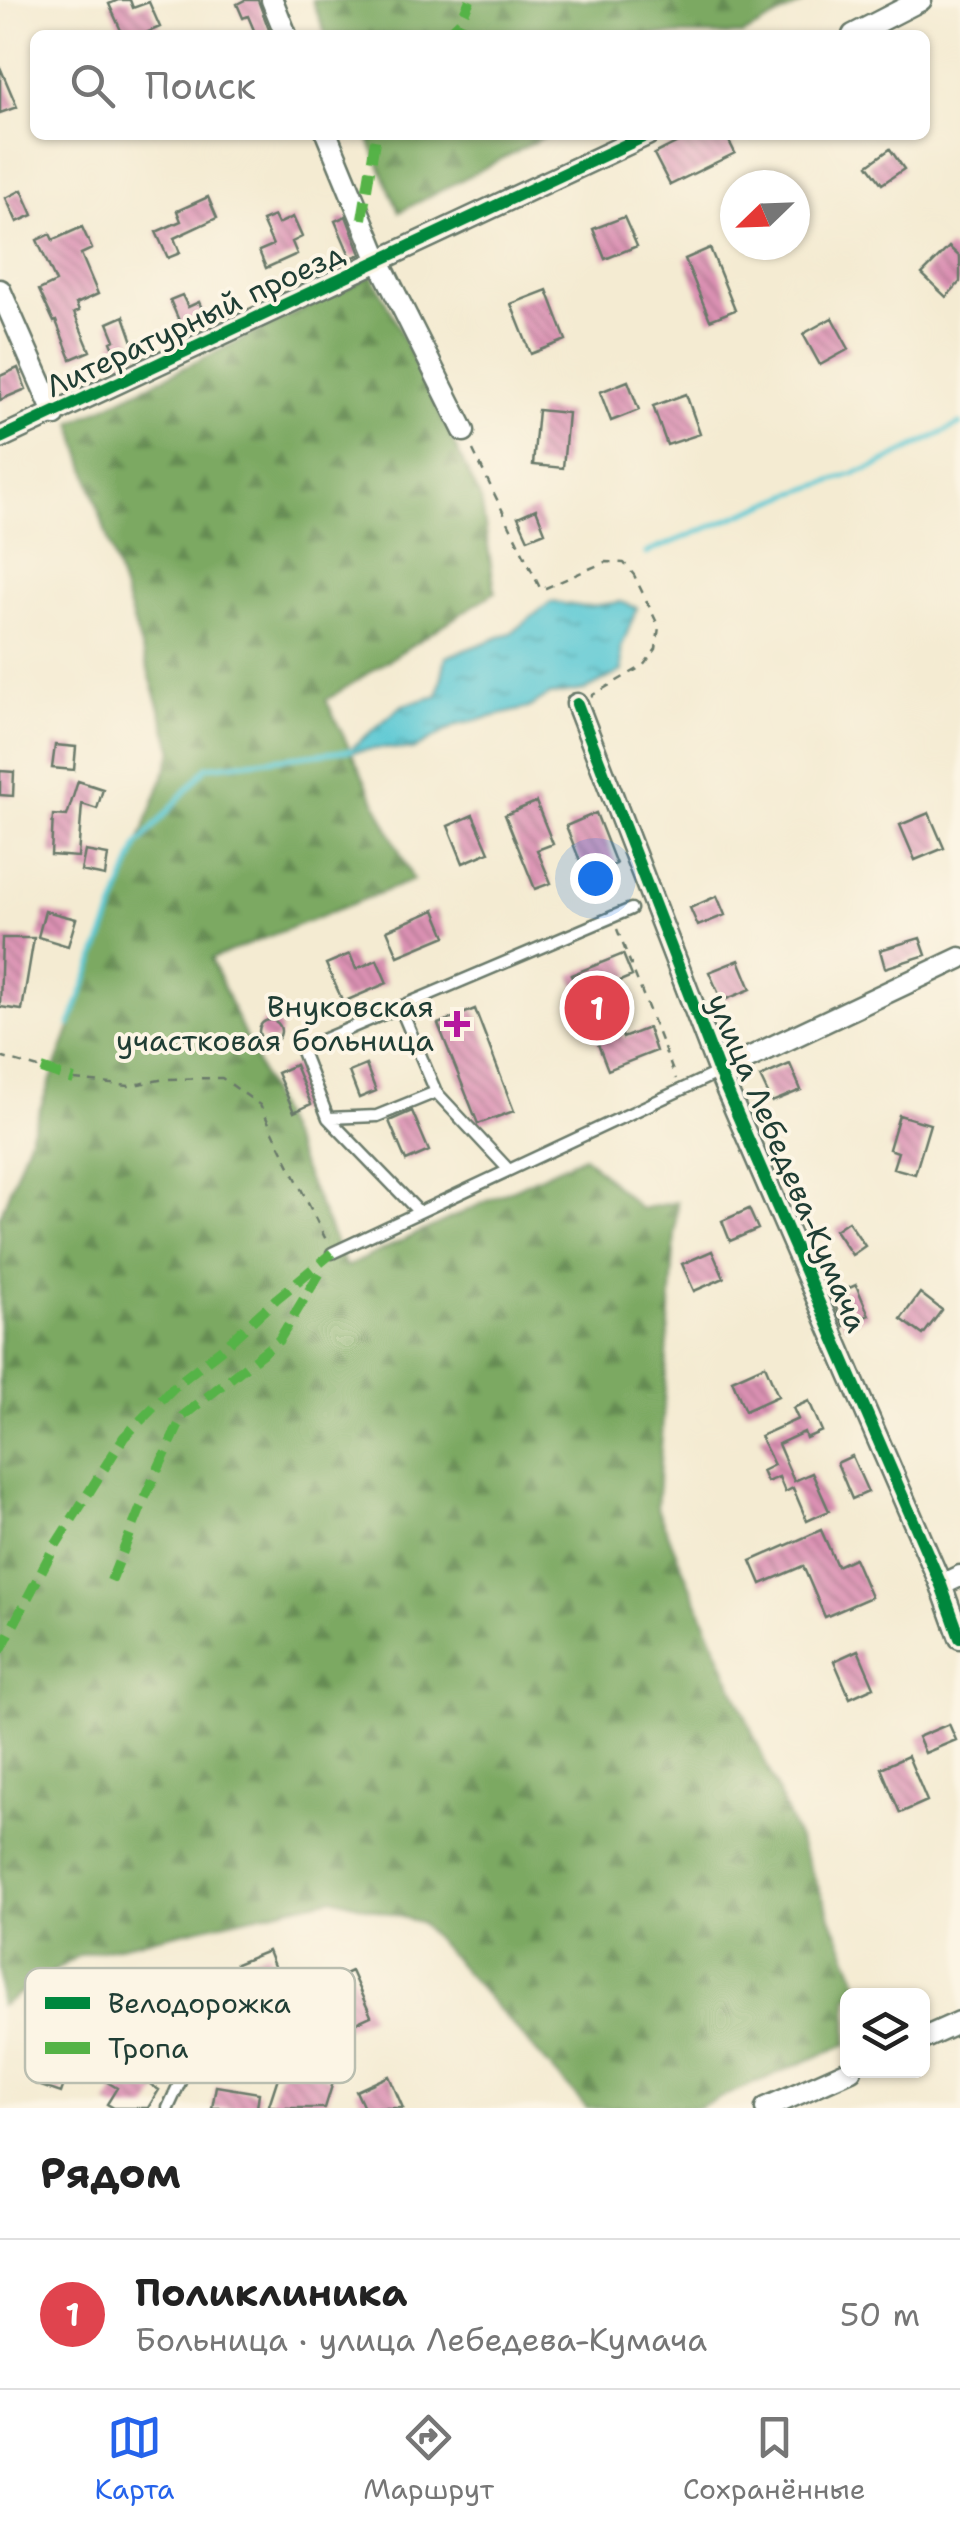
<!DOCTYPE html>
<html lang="ru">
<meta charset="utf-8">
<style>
body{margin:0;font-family:"Shantell Sans",sans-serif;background:#f2f2f2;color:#222}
.controls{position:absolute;right:30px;bottom:30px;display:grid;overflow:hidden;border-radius:15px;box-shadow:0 2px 8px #0004}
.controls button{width:90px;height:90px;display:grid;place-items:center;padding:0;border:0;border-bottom:2px solid #e0e0e0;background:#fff;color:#222;font:50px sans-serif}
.compass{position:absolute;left:720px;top:170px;width:90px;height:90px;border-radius:50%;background:#fff;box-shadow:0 2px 8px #0004;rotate:247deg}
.you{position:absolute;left:595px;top:878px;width:35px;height:35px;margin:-25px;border:8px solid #fff;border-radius:50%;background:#1a73e8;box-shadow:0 0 0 15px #1a73e833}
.badge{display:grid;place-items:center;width:65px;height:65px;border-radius:50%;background:#2563eb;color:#fff;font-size:32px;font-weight:700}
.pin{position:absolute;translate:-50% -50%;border:5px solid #fff;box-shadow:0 2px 10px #0006}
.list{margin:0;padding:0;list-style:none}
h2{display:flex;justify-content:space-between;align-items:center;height:130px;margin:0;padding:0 40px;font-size:42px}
h2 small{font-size:32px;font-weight:400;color:#767676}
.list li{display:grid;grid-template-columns:65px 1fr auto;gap:30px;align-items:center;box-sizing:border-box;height:150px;padding:0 40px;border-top:2px solid #e0e0e0}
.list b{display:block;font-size:38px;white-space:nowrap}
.list p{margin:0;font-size:32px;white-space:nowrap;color:#767676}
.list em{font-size:32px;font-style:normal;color:#767676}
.icon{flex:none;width:55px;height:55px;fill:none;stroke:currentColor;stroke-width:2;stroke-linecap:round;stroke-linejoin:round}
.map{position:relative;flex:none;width:960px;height:2108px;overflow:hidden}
.search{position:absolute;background:#fff;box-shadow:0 2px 8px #0004;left:30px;right:30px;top:30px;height:110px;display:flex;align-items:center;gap:25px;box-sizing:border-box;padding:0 35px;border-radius:15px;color:#767676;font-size:38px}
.sheet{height:280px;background:#fff}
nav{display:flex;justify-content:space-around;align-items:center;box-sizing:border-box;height:140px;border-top:2px solid #e0e0e0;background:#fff;font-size:28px;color:#767676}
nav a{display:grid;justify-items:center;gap:5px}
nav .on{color:#2563eb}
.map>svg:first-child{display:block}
</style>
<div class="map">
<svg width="960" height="2108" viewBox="0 0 960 2108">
<defs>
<pattern id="forest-firs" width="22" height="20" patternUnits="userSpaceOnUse" patternTransform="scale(2.5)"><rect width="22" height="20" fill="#7ca962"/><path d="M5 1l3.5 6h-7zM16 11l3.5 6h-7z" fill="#658b52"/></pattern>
<pattern id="water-ripples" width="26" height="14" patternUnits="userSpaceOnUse" patternTransform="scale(2.5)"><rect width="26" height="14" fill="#5dc9d4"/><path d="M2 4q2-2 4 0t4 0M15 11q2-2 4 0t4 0" fill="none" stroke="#4ca4ad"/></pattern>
<pattern id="building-back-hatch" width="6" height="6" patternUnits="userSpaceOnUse" patternTransform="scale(2.5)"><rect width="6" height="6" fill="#db91b3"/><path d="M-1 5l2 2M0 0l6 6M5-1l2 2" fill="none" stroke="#b17892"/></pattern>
</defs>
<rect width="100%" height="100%" fill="#fcf5e5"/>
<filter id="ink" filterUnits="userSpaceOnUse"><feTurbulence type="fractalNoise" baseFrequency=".01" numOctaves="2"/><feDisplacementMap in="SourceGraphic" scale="20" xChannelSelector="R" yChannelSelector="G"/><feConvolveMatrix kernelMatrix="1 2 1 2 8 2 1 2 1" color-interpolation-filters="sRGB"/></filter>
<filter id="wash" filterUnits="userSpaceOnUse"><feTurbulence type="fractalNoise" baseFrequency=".0048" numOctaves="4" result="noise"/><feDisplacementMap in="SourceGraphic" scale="40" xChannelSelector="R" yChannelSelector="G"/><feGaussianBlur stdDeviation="2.25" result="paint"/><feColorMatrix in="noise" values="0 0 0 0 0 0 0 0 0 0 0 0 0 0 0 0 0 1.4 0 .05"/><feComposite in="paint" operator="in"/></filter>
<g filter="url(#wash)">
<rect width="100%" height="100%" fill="#f4ebd2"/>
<!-- forest -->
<path fill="url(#forest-firs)" stroke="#4e734b" stroke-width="2.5" d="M312 0H809L742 35H326Z
M367 135H548L399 212Z
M373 275 481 500 495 592 326 700 413 880 211 959 346 1267 584 1156 640 1209 677 1202 657 1508 864 1995 848 1996 847 2044 696 2108H587L420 1922 333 1898 79 1955 0 2006V1217L173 751 72 423Z"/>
<!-- water -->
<path fill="url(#water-ripples)" stroke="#3e8384" stroke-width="2.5" d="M551 602 585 607 621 602 637 608 621 648 622 671 585 690 550 695 528 708 457 725 412 750 383 748 347 752 403 705 438 696 446 657 511 633Z"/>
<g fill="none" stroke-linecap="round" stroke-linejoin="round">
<!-- stream -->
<path stroke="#5dc9d4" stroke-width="5" d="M646 553 789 495 874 467 960 424
M70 1025 138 845 207 767 351 750"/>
</g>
<g id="blocks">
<!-- building -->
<path fill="url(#building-back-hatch)" d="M118 0H130L133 8 149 2 160 27 141 35H123L109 4Z
M245 0H258L271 35H256L248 16 243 18 237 4Z
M0 67 17 107 0 113Z
M692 135H726L735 153 670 185 654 154Z
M890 149 904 169 882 184 868 165Z
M22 190 33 215 17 222 6 198Z
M208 197 217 218 174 238 180 253 168 258 156 232 181 221 177 211Z
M274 216 278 224 293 217 302 237 292 242 297 254 266 268 259 251 273 245 262 221Z
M346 216 361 254 351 258 335 221Z
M624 217 637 246 605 259 593 229Z
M82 227 92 249 81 254 98 294 76 304 79 311 74 313 90 351 71 359 56 321 54 322 39 290 56 282 37 240 50 234 53 240Z
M949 247 960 257V282L946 297 922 274Z
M710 248 735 310 710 320 685 259Z
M547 290 566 340 531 354 511 304Z
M182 295 188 307 199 302 208 322 184 332 170 300Z
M124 316 138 356 120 363 111 342 115 340 108 323Z
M832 318 849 349 820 365 803 334Z
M18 368 26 389 0 400V376Z
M628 381 639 410 611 421 600 392Z
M686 394 700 434 667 445 653 406Z
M538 410 568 413 563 468 533 465Z
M536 509 545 532 528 539 518 517Z
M55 745 76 747 74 770 52 768Z
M0 771 14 772 13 796 0 795Z
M78 781 103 789 97 809 82 804 78 857 51 855 53 815 67 816Z
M536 802 553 844 537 850 551 883 535 889 505 815Z
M596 813 616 864 586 876 566 826Z
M929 813 944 848 915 860 900 825Z
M473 815 489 852 463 863 448 826Z
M85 851 108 855 105 876 81 871Z
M717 896 725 915 698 926 690 908Z
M435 910 446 936 398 956 387 930Z
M45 911 76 919 68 946 38 937Z
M2 938H34L22 1010 0 1007Z
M920 938 926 955 885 968 880 950Z
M350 954 356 969 377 960 387 983 343 1002 326 964Z
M623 954 632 976 603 988 623 1038 648 1028 656 1051 608 1070 571 975Z
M739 960 751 989 722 1001 709 972Z
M475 1009 514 1111 478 1124 438 1024Z
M259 1031a11 11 0 1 1 22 0a11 11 0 1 1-22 0Z
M790 1064 801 1090 772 1102 760 1077Z
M295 1065 311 1104 294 1112 277 1073Z
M366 1065 376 1091 359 1098 349 1072Z
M412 1111 429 1151 406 1161 389 1121Z
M899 1115 930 1124 915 1174 893 1168 898 1152 889 1149Z
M749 1209 758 1229 730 1241 722 1221Z
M848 1221 865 1246 852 1255 835 1230Z
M712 1251 724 1278 694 1291 682 1264Z
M856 1285 869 1315 844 1326 831 1296Z
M920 1293 942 1310 923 1335 901 1319Z
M765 1365 778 1396 745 1411 732 1380Z
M809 1401 822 1431 806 1438 804 1432 778 1444 794 1481 812 1473 829 1511 807 1521 793 1488 785 1492 779 1477 767 1482 762 1471 774 1465 760 1436 798 1419 793 1408Z
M852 1456 868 1492 852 1499 837 1463Z
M821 1530 837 1566 854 1558 871 1597 825 1617 803 1566 761 1584 751 1561Z
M858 1650 874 1687 850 1698 834 1661Z
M949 1724 956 1740 925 1753 918 1737Z
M908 1756 927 1801 900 1813 881 1768Z
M268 1951 285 1994 253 2006 236 1964Z
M351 1971 371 2016 336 2032 316 1987Z
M50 2038 80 2048 83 2040 97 2045 90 2068 72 2061 61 2093 35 2084Z
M115 2062 159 2090 148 2108H114L107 2104 117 2088 104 2080Z
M283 2062 334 2079 325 2108H279L269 2105Z
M389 2076 403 2108H364L356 2091Z
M216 2086 259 2093 257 2108H212Z"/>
</g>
</g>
<g filter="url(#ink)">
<use href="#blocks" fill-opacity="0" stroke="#6a7a6b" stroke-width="2.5"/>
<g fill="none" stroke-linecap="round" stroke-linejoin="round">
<defs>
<path id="lane" d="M400 1007 436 1092 508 1169
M328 1118 377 1116 436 1092
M418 1211 328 1118 301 1049 631 909
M332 1253 719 1072
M168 2108 185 2071 295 2033"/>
<path id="street" d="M272 0 286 35
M853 35 921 0
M327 135 379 261 464 431
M0 290 55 415
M0 438 647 135
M577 704 719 1072 941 1585 960 1638
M719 1072 960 958
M941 1585 960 1576
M922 2039 960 2022
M766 2108 851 2070"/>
</defs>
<!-- lane casing -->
<use href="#lane" stroke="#6a7a6b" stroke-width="15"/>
<!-- street casing -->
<use href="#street" stroke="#6a7a6b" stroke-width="25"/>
<!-- path -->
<path stroke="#6a7a6b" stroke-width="2.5" stroke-dasharray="8 8" stroke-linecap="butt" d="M473 450 541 590 605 562 624 563 634 575 659 627 656 649 643 666 591 696
M617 929 676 1079
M0 1057 42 1069
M74 1080 129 1086 165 1079 222 1078 260 1105 327 1242"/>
<!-- lane -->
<use href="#lane" stroke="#fff" stroke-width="10"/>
<!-- street -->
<use href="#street" stroke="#fff" stroke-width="20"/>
<!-- quiet -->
<path stroke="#55b346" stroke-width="10" stroke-dasharray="20 10" stroke-linecap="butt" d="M446 35 460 22 470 0
M362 219 376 135
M42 1069 74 1080
M111 1581 145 1497 183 1416 279 1340 324 1266
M0 1651 53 1549 124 1437 176 1385 223 1348 276 1299 332 1253"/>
<defs>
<path id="cycleway" d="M0 438 647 135
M577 704 719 1072 941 1585 960 1638"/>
</defs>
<!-- cycleway casing -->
<use href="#cycleway" stroke="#fcf5e5" stroke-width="19"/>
<!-- cycleway -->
<use href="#cycleway" stroke="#00873e" stroke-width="12"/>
</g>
</g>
<!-- markers -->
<path fill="#b5179e" stroke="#fcf5e5" stroke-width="4" d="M452 1009h10v10h10v10h-10v10h-10v-10h-10v-10h10z"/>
<g text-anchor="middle" stroke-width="8" stroke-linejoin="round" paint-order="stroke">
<!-- street labels -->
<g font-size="30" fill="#1f3d34" stroke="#fcf5e5">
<text transform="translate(195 320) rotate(-25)" y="10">Литературный проезд</text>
<text transform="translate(787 1163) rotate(67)" y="10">улица Лебедева-Кумача</text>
</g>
<!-- poi labels -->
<g font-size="30" fill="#1f3d34" stroke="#fcf5e5" text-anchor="end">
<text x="434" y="1017">Внуковская<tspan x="434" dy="34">участковая больница</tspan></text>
</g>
</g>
<!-- legend -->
<rect x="25" y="1968" width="330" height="115" rx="15" fill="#fcf5e5" stroke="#babeb0" stroke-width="2.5"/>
<rect x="45" y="1997" width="45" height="12" fill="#00873e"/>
<rect x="45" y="2042" width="45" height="12" fill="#55b346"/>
<g font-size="28" fill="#1f3d34">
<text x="108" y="2013">Велодорожка</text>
<text x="108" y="2058">Тропа</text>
</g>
</svg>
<div class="controls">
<button><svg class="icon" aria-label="layers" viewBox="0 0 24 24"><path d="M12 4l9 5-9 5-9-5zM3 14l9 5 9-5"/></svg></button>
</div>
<svg class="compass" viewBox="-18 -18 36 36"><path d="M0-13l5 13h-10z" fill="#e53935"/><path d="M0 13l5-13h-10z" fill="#767676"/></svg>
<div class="you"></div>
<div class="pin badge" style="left:597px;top:1008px;background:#e0444e">1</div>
<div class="search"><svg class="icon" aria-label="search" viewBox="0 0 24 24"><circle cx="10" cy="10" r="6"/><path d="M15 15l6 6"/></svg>Поиск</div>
</div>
<section class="sheet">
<h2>Рядом<small></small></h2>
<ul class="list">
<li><span class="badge" style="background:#e0444e">1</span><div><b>Поликлиника</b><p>Больница · улица Лебедева-Кумача</p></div><em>50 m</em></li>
</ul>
</section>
<nav>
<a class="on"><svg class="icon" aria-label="map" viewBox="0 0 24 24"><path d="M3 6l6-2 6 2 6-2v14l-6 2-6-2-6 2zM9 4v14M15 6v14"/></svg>Карта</a>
<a><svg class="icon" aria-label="directions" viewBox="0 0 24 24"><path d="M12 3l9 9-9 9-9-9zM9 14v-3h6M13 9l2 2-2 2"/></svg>Маршрут</a>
<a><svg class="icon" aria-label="saved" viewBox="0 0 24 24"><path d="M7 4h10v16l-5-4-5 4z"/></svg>Сохранённые</a>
</nav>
